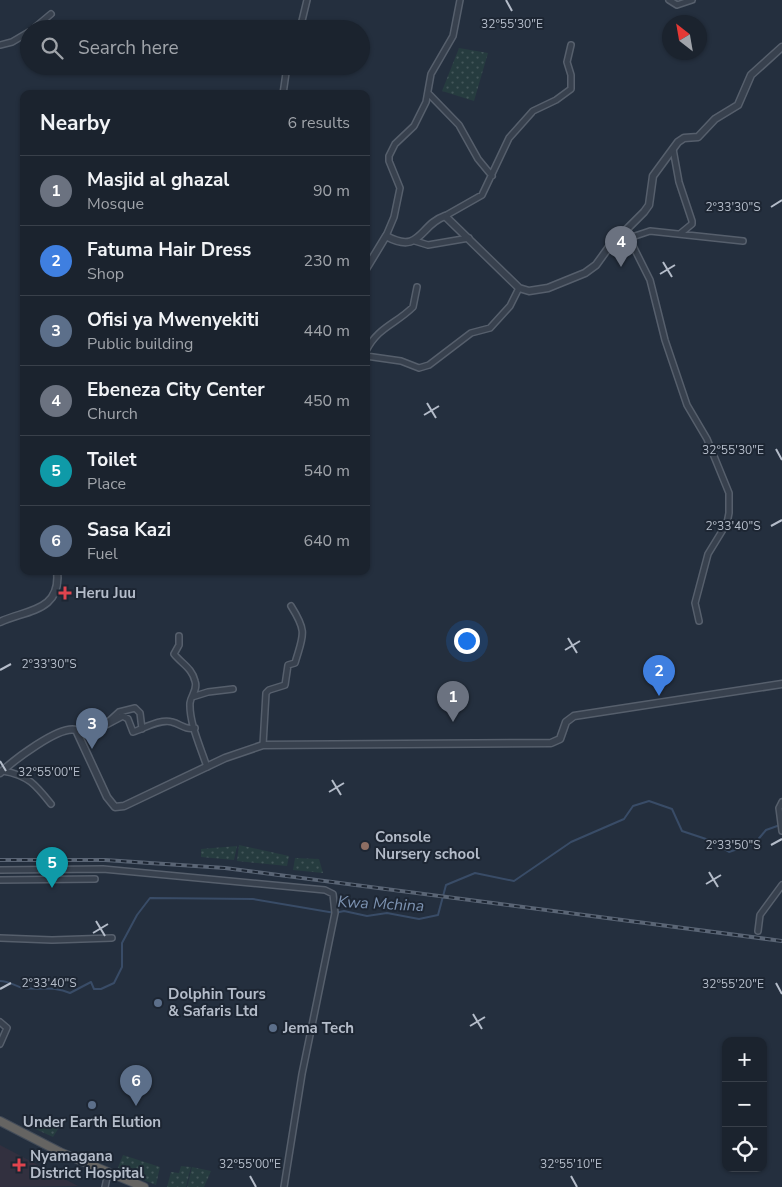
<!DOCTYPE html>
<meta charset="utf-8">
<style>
body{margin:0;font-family:"Nunito Sans",sans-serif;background:#282f3a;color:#f1f3f6}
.controls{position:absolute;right:15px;bottom:15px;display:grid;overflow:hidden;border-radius:10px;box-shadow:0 1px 4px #0004}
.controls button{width:45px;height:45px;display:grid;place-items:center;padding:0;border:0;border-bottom:1px solid #39404a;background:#1b232e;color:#f1f3f6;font:25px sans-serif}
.compass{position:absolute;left:662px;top:15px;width:45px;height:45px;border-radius:50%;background:#1b232e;box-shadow:0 1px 4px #0004;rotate:329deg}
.you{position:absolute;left:466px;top:640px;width:18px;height:18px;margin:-12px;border:4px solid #fff;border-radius:50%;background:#1a73e8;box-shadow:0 0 0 8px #1a73e833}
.badge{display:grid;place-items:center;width:32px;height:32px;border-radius:50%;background:#db2777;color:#fff;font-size:16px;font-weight:700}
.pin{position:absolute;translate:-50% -41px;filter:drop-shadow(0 1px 2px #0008)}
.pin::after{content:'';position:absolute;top:26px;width:18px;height:15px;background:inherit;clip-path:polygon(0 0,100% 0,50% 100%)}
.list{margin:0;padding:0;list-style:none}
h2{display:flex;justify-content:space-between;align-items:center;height:65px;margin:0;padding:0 20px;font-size:21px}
h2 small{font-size:16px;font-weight:400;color:#a0a4aa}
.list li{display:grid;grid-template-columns:32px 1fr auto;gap:15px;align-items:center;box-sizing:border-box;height:70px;padding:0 20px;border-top:1px solid #39404a}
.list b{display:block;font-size:19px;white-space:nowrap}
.list p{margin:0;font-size:16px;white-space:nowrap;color:#a0a4aa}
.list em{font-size:16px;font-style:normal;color:#a0a4aa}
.icon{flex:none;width:28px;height:28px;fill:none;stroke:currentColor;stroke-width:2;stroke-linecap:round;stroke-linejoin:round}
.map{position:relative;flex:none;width:782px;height:1187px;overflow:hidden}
.search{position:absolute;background:#1b232e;box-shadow:0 1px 4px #0004;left:20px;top:20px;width:350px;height:55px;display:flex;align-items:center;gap:12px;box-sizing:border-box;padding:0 18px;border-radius:28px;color:#a0a4aa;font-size:19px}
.panel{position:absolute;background:#1b232e;box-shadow:0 1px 4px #0004;left:20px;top:90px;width:350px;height:485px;border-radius:10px}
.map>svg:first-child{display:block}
</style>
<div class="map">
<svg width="782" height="1187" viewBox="0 0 782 1187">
<defs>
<pattern id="green-dots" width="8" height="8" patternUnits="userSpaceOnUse" patternTransform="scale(1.25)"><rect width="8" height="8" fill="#263c3f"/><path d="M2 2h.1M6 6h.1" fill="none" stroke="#435659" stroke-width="1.8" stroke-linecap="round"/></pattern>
</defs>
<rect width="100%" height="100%" fill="#242f3e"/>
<!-- medical -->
<path fill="#32303f" d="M0 1145 78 1186 0 1187Z"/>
<!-- green -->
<path fill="url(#green-dots)" d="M459 48 488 53 474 101 442 91Z
M239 845 289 856 287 866 237 861Z
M237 846 234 860 201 857V849Z
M295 858 319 859 323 873 293 870Z
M37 1117 60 1126 53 1137 31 1127Z
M123 1155 160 1167 156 1185 117 1170Z
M181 1166 191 1167 186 1187H167L171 1172 179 1173Z
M192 1167 211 1171 204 1187H187Z"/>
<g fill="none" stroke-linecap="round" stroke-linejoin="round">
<!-- stream -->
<path stroke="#394c67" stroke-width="2" d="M0 981C9 981 15 986 23 988 40 990 54 986 70 993L91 982 94 989H101L114 983 122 967V943L137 915 150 898 253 899 335 913 344 911 367 916 387 913 419 919 438 915 446 885 475 873 514 881 571 842 624 819 633 806 649 801 672 809 682 831 709 840 729 852 755 843 766 830 780 825"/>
<defs>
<path id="minor" d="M669 0 677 5 692 0
M33 29 51 14
M300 29 307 0
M0 45 12 42 29 32
M428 93 459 125 478 159 492 176
M283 94 287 66
M673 149 679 182 692 221V224L681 233
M445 216 482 195 509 138 533 111 556 100 571 89V75L567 62 571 45
M386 236 394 217 400 188 389 161V156L395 144 414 126 426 102 431 74 453 36 460 0
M629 238 650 280 665 340 687 405 707 439 729 493V513L727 523 708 554 695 603 699 621
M415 241 428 245 469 238
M614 243 650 231 743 241
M366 351C378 327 396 324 413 307L417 287
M366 356 401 361 419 368 429 365 471 333 490 328 510 306 519 288
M179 636V645L174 654C182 664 192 668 195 681 198 690 191 695 190 703 189 723 201 748 207 767
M192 697 208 692 233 689
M108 722 119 712 135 708 140 713 142 729
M79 732 90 725H106L123 716 128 719 133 732C143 729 161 718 172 722 181 724 184 730 195 728
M263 745 266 693 269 690 285 685 288 665 295 663C303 635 308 633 291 606
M3 771C28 775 36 785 51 804
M782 802 779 808 782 831
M0 870 103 869 325 890 333 894 335 913 302 1074 284 1187
M0 880 95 879
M758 931 760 915 782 885
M0 938 52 940 112 938
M0 1022 7 1028 0 1044
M105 1187 108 1173"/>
<path id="tertiary" d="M366 269 386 236C421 255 419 225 445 216L519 288 529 291 548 288 585 273 596 265 609 247 644 212 649 205 653 176 678 142 684 138 698 137 715 119 738 105 751 75 782 47
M0 622C25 610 62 612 57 571
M0 773C13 761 59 725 76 730L107 797 115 807 124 806 225 758 263 745 551 743 560 739 566 722 574 716 782 684"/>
<path id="trunk" d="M0 1121 60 1152 144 1187"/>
</defs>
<!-- minor casing -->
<use href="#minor" stroke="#565f6c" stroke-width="8"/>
<!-- tertiary casing -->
<use href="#tertiary" stroke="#565f6c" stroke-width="9"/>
<!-- trunk casing -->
<use href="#trunk" stroke="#434c59" stroke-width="10"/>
<!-- minor -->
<use href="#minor" stroke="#38414e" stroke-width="5"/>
<!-- tertiary -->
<use href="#tertiary" stroke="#38414e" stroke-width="6"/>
<!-- trunk -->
<use href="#trunk" stroke="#656462" stroke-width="8"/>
<defs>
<path id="rail" d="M0 860H105L225 868 782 941"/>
</defs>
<!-- rail casing -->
<use href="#rail" stroke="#5a6575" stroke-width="4"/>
<!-- rail -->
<use href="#rail" stroke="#1d2633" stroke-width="2" stroke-dasharray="5.5" stroke-linecap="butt"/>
</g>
<!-- ticks -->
<path fill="none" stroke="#b4bcc9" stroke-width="2" d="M506 0 512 11M771 207 782 200M663 262 672 277M660 274 675 265M427 403 436 418M424 415 439 406M776 449 782 460M771 526 782 520M568 638 577 653M565 650 580 641M0 670 11 664M0 761 6 771M332 780 341 795M329 792 344 783M771 845 782 839M709 872 718 887M706 884 721 875M96 921 105 936M93 933 108 924M776 983 782 994M0 989 11 983M473 1014 482 1029M470 1026 485 1017M250 1176 256 1187M571 1176 577 1187"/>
<!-- markers -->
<g fill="#e0444e" stroke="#1d2633" stroke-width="2">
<path d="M62.5 585.5h5v5h5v5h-5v5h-5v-5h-5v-5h5z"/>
<path d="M16.5 1157.5h5v5h5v5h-5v5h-5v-5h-5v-5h5z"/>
</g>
<circle fill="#8d6e63" stroke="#1d2633" stroke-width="2" cx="365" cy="846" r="5"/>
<g fill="#5c6f8a" stroke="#1d2633" stroke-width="2">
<circle cx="158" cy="1003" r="5"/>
<circle cx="273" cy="1028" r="5"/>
<circle cx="92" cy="1105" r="5"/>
</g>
<g text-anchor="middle" stroke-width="4" stroke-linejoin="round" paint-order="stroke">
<!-- poi labels -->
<g font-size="15" font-weight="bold" fill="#b4bcc9" stroke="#1d2633" text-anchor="start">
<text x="75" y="598">Heru Juu</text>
<text x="375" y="842">Console<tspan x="375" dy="17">Nursery school</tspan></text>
<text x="168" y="999">Dolphin Tours<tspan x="168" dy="17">&amp; Safaris Ltd</tspan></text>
<text x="283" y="1033">Jema Tech</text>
<text x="92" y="1127" text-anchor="middle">Under Earth Elution</text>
<text x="30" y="1161">Nyamagana<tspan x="30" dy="17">District Hospital</tspan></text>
</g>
<!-- water labels -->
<g font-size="16" font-style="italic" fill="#7c92b1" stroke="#1d2633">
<text transform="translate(381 903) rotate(3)" y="6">Kwa Mchina</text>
</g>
</g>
<g font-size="12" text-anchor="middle" fill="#b4bcc9" stroke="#1d2633" stroke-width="4" stroke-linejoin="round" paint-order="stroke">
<text x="512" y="28">32°55'30"E</text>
<text x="733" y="211">2°33'30"S</text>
<text x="733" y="454">32°55'30"E</text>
<text x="733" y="530">2°33'40"S</text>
<text x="49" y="668">2°33'30"S</text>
<text x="49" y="776">32°55'00"E</text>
<text x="733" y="849">2°33'50"S</text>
<text x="49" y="987">2°33'40"S</text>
<text x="733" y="988">32°55'20"E</text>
<text x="250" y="1168">32°55'00"E</text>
<text x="571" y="1168">32°55'10"E</text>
</g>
</svg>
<div class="controls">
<button>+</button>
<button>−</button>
<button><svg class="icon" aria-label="locate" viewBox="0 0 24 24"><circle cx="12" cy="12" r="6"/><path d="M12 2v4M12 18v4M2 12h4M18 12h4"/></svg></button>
</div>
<svg class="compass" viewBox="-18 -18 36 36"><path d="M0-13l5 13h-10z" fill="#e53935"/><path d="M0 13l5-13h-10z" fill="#a0a4aa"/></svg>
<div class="you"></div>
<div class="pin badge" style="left:453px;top:722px;background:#6b7280">1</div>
<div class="pin badge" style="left:659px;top:696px;background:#3f7fe0">2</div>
<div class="pin badge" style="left:92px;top:749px;background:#5c6f8a">3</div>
<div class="pin badge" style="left:621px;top:267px;background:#6b7280">4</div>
<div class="pin badge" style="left:52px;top:888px;background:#0f9aa8">5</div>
<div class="pin badge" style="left:136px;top:1106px;background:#5c6f8a">6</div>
<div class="search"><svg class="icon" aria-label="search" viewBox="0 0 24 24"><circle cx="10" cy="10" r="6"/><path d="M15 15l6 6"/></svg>Search here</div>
<section class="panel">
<h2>Nearby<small>6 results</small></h2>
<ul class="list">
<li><span class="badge" style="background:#6b7280">1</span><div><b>Masjid al ghazal</b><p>Mosque</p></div><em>90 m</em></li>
<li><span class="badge" style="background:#3f7fe0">2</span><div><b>Fatuma Hair Dress</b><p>Shop</p></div><em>230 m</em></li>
<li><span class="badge" style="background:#5c6f8a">3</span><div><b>Ofisi ya Mwenyekiti</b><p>Public building</p></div><em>440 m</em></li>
<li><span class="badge" style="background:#6b7280">4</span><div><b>Ebeneza City Center</b><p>Church</p></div><em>450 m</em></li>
<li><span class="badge" style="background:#0f9aa8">5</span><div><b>Toilet</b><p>Place</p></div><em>540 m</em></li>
<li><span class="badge" style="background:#5c6f8a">6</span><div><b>Sasa Kazi</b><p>Fuel</p></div><em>640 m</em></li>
</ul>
</section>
</div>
